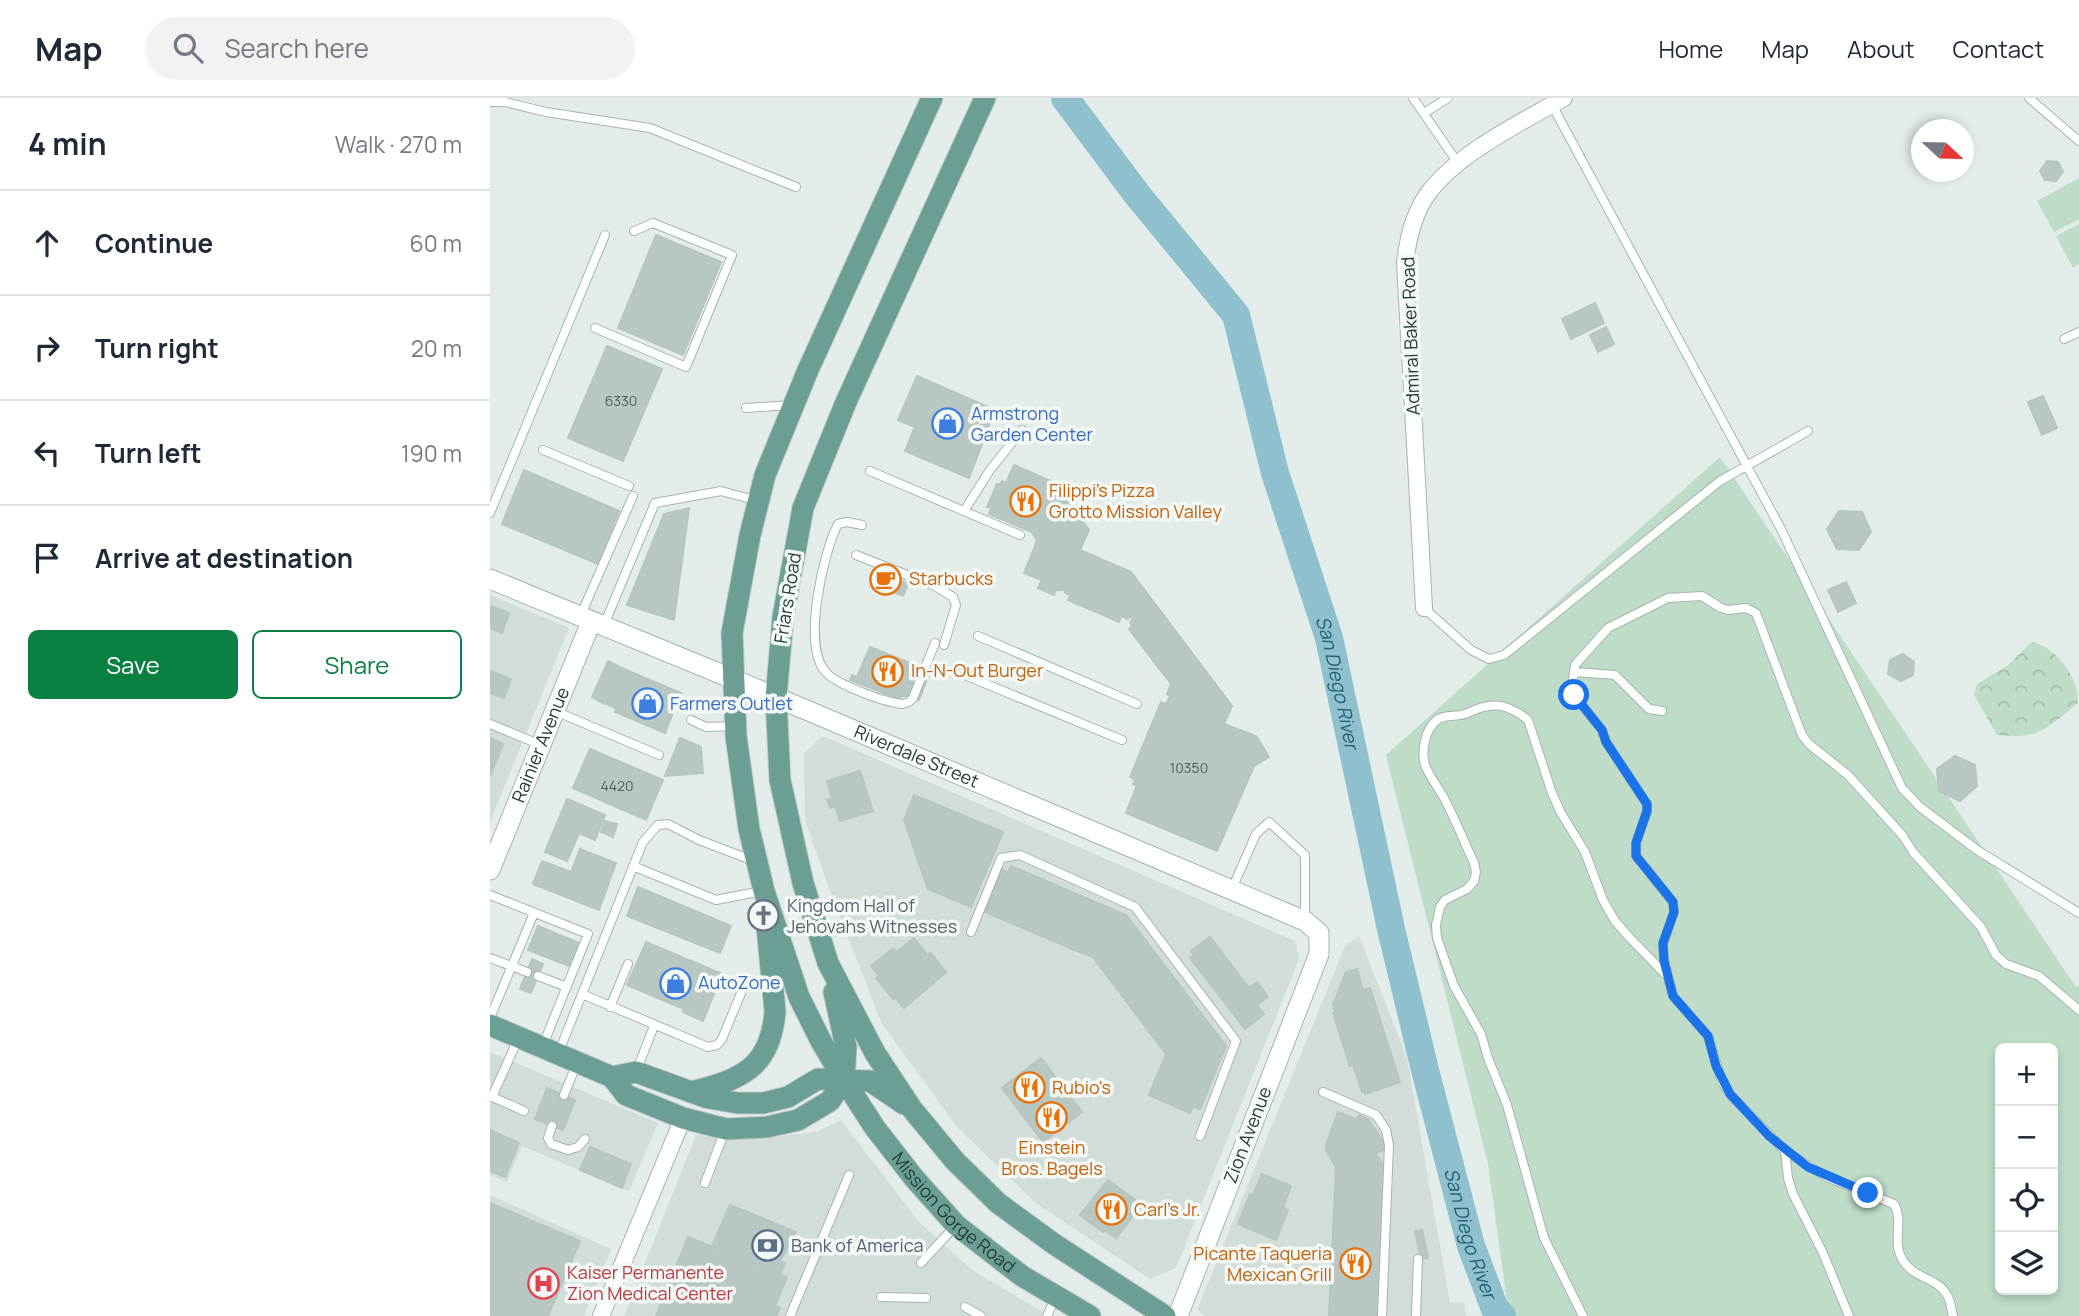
<!DOCTYPE html>
<meta charset="utf-8">
<style>
body{margin:0;font-family:Manrope,sans-serif;background:#f2f2f3;color:#1f2937}
.controls{position:absolute;right:21px;bottom:21px;display:grid;overflow:hidden;border-radius:10px;box-shadow:0 4px 10px #0003}
.controls button{width:63px;height:63px;display:grid;place-items:center;padding:0;border:0;border-bottom:2px solid #e0e1e3;background:#fff;color:#1f2937;font:35px sans-serif}
.compass{position:absolute;left:1421px;top:21px;width:63px;height:63px;border-radius:50%;background:#fff;box-shadow:0 4px 10px #0003;rotate:112deg}
.stop{position:absolute;width:21px;height:21px;margin:-16px;border:5px solid #1a73e8;border-radius:50%;background:#fff}
.stop.end{background:#1a73e8;border-color:#fff;box-shadow:0 2px 7px #0008}
.list{margin:0;padding:0;list-style:none}
h2{display:flex;justify-content:space-between;align-items:center;height:91px;margin:0;padding:0 28px;font-size:30px}
h2 small{font-size:23px;font-weight:400;color:#747a83}
.list li{display:grid;grid-template-columns:46px 1fr auto;gap:21px;align-items:center;box-sizing:border-box;height:105px;padding:0 28px;border-top:2px solid #e0e1e3}
.list b{display:block;font-size:26px;white-space:nowrap}
.list em{font-size:23px;font-style:normal;color:#747a83}
.actions{display:flex;gap:14px;padding:21px 28px}
.actions a{flex:1;padding:16px 0;border:2px solid #0b8043;border-radius:10px;text-align:center;font-size:24px;color:#0b8043}
.actions .main{background:#0b8043;color:#fff}
.icon{flex:none;width:38px;height:38px;fill:none;stroke:currentColor;stroke-width:2;stroke-linecap:round;stroke-linejoin:round}
.map{position:relative;flex:none;width:1589px;height:1218px;overflow:hidden}
header{display:flex;align-items:center;gap:42px;box-sizing:border-box;height:98px;padding:0 35px;background:#fff;border-bottom:2px solid #e0e1e3}
header strong{font-size:33px}
nav{display:flex;gap:38px;margin-inline-start:auto;font-size:24px}
.search{width:490px;height:63px;background:#f2f2f3;display:flex;align-items:center;gap:18px;box-sizing:border-box;padding:0 24px;border-radius:38px;color:#747a83;font-size:26px}
main{display:flex}
aside{flex:1;background:#fff}
.map>svg:first-child{display:block}
</style>
<header>
<strong>Map</strong>
<div class="search"><svg class="icon" aria-label="search" viewBox="0 0 24 24"><circle cx="10" cy="10" r="6"/><path d="M15 15l6 6"/></svg>Search here</div>
<nav><a>Home</a><a>Map</a><a>About</a><a>Contact</a></nav>
</header>
<main>
<aside>
<h2>4 min<small>Walk · 270 m</small></h2>
<ul class="list">
<li><svg class="icon" aria-label="ahead" viewBox="0 0 24 24"><path d="M12 20V5M6 11l6-6 6 6"/></svg><div><b>Continue</b></div><em>60 m</em></li>
<li><svg class="icon" aria-label="right" viewBox="0 0 24 24"><path d="M7 20v-9h11M14 6l5 5-5 5"/></svg><div><b>Turn right</b></div><em>20 m</em></li>
<li><svg class="icon" aria-label="left" viewBox="0 0 24 24"><path d="M17 20v-9H6M10 6l-5 5 5 5"/></svg><div><b>Turn left</b></div><em>190 m</em></li>
<li><svg class="icon" aria-label="arrive" viewBox="0 0 24 24"><path d="M6 21V4h12l-3 4 3 4H6"/></svg><div><b>Arrive at destination</b></div></li>
</ul>
<div class="actions"><a class="main">Save</a><a>Share</a></div>
</aside>
<div class="map">
<svg width="1589" height="1218" viewBox="0 0 1589 1218">
<defs>
<pattern id="park-crowns" width="20" height="18" patternUnits="userSpaceOnUse" patternTransform="scale(1.75)"><rect width="20" height="18" fill="#bedcc8"/><path d="M2 6a3 3 0 1 1 6 0M12 15a3 3 0 1 1 6 0" fill="none" stroke="#a3beac"/></pattern>
</defs>
<rect width="100%" height="100%" fill="#e3ece9"/>
<!-- built -->
<path fill="#d2dcd8" d="M0 497 79 530 0 724Z
M333 638 805 843 809 861 686 1170 660 1181 547 1106 468 1030 392 926 341 796 315 722 314 655Z
M869 838 917 960 960 1205 974 1204 976 1218H715L707 1212 855 848Z
M0 954 168 1025 139 1093 32 1048 17 1084 0 1077Z
M351 1022 428 1123 482 1172 560 1218H134L206 1037 266 1041 326 1034Z
M0 1097 121 1151 94 1218H0Z"/>
<!-- grass -->
<path fill="#bedcc8" fill-rule="evenodd" d="M1589 80V121L1564 134 1547 103Z
M1589 126V166L1583 170 1566 138Z
M1230 359 1586 889 1589 887V1218H1019L998 1066 896 657ZM1510 950H1563V1192H1510Z"/>
<!-- park -->
<path fill="url(#park-crowns)" d="M1542 544C1566 549 1589 579 1588 605 1557 630 1549 642 1507 637L1484 597 1487 586 1517 568Z"/>
<g fill="none" stroke-linecap="round" stroke-linejoin="round">
<!-- river -->
<path stroke="#8fc0cd" stroke-width="28" id="s1" d="M575 0 646 95 746 217 785 375 839 540 901 831 935 972 981 1148 1005 1211 1012 1218"/>
</g>
<!-- building -->
<path fill="#b9c7c2" stroke="#b6c5c0" stroke-width="2" d="M1557 63 1568 64 1573 74 1566 83 1555 82 1550 73Z
M166 137 231 164 193 257 128 230Z
M1105 205 1114 225 1081 241 1072 221Z
M1116 229 1124 246 1108 254 1100 237Z
M117 248 172 271 133 363 78 340Z
M427 278 505 312 479 380 415 353 425 329 408 322Z
M1553 298 1567 330 1552 337 1538 304Z
M524 367 563 384 599 432 590 452 641 474 742 608 734 626 766 638 779 659 764 668 727 753 636 715 647 687 643 686 645 681 640 679 671 604 676 606 680 598 677 596 681 586 639 531 642 528 640 524 643 522 639 518 638 521 631 518 629 524 578 502 580 497 575 495 576 492H566L564 497 548 490 552 482 534 475 547 443 542 434 499 416 501 410 497 409 507 386H510L512 383 516 385Z
M34 372 129 413 108 466 12 426Z
M199 410 184 522 137 507 174 416Z
M1349 413 1372 414 1381 434 1369 452 1347 451 1337 431Z
M389 472 418 486 413 498 392 489 390 492 382 489Z
M1356 484 1366 505 1348 514 1338 492Z
M0 508 19 515 12 535 0 530Z
M380 549 428 568 417 597 407 600 360 582 362 577 367 579Z
M1413 556 1424 564 1423 577 1411 583 1398 576 1400 562Z
M118 563 130 569 115 606 102 599Z
M428 568 440 573 429 602 416 597Z
M130 569 139 573 125 610 117 606Z
M0 573 21 581 14 600 0 595Z
M141 574 191 595 175 635 125 614Z
M0 640 13 646 0 678Z
M190 640 211 649 213 675 175 678Z
M100 651 173 682 156 722 83 690Z
M1465 658 1485 667 1487 688 1470 703 1449 693 1447 671Z
M370 673 383 713 350 723 345 708 340 710 337 702 342 701 337 683Z
M424 697 513 734 481 809 438 791 414 722Z
M77 701 115 717 105 742 89 735 77 763 55 754Z
M115 723 127 726 123 739 111 734Z
M90 751 126 765 109 812 43 786 52 763 81 774Z
M521 768 636 817 736 948 710 1011 703 1009 700 1015 659 997 676 956 603 859 579 850 582 843 578 849 495 814 512 772 518 775Z
M148 789 241 828 230 855 137 818Z
M48 828 94 847 84 870 38 852Z
M720 839 759 890 767 884 778 899 767 907 774 916 755 931 700 860 704 857 701 853Z
M424 840 437 857 441 855 456 874 414 910 405 899 403 901 386 880 389 878 381 868 403 850 407 854Z
M156 844 230 875 224 891H226L213 923 193 914 194 911 137 887Z
M42 861 53 866 41 895 30 891Z
M867 871 873 892 880 890 910 984 875 996 874 993 872 994 863 967 860 968 843 915 845 914 843 907 856 874Z
M551 960 592 1014 553 1044 512 990Z
M57 990 85 1002 73 1032 45 1021Z
M848 1014 866 1021 869 1017 879 1022 894 1045 893 1052 886 1055 895 1070 888 1218H839L846 1069 835 1050Z
M0 1032 29 1045 15 1079 0 1073Z
M100 1049 141 1066 132 1090 90 1072Z
M772 1076 801 1088 793 1109 798 1112 786 1142 748 1126 760 1096 763 1097Z
M618 1082 652 1107 626 1140 615 1132 613 1134 590 1117Z
M0 1105 90 1143 58 1218H0Z
M240 1107 306 1134 290 1163 295 1165 290 1176 222 1148Z
M932 1132 938 1160 931 1161 925 1133Z
M198 1139 297 1179 285 1208 290 1210 286 1218H166Z"/>
<g fill="none" stroke-linecap="round" stroke-linejoin="round">
<defs>
<path id="service" d="M923 0 968 65
M1539 0 1589 43
M0 4H15L56 14 160 30 306 89
M1062 7 1291 431 1412 690 1430 709 1487 752 1589 815
M934 15 958 0
M105 230 196 269 242 157 163 125 144 133
M1574 241 1589 234
M256 310 300 307
M53 352 139 388
M380 373 530 437
M474 413 500 372 532 332
M0 415 115 137
M372 427 357 424 348 426C333 455 313 544 334 572 343 586 395 604 412 606L419 604 423 600 445 545
M366 457 445 488 463 499 466 507 454 547
M934 510 981 552 999 561 1014 557 1230 383 1318 333
M90 519 143 398
M114 527 165 405 231 393 268 403
M488 538 647 606
M1084 574 1125 577 1159 611 1172 613
M472 576 632 642
M65 613 169 657
M201 622 216 629 245 628
M0 626 51 647
M143 768 226 802 272 793
M742 791 766 736 779 724 815 757V823
M0 797 98 836 53 947
M481 834 511 760 530 757 645 809 746 943 710 1038
M0 860 37 874
M48 878 77 889
M92 896 218 949 227 947 232 941 256 883
M120 909 138 866
M0 920 44 815
M68 956 153 744 168 727 178 726 209 742 264 763
M146 974 164 928
M833 994 886 1017 896 1032 899 1047 892 1218
M74 997 87 965
M0 998 34 1013
M2 999 28 941
M62 1028 58 1040 61 1046 78 1052 88 1049 95 1041
M1295 1053 1298 1080 1303 1096 1333 1155 1359 1218
M215 1085 235 1032
M431 1165 466 1127
M391 1199 436 1200
M475 1209 491 1218
M300 1218 359 1077
M557 1218 565 1200
M926 1218 928 1161
M1093 1218 1054 1140 1017 1007 998 960 991 936 964 888 947 840 946 827 950 809 955 802 977 791 984 783 986 774 984 765C974 743 965 721 954 700 948 689 939 678 935 667 931 653 935 631 947 622 956 615 968 620 978 615 1001 603 1017 605 1038 622L1062 695 1071 715 1095 754 1113 802 1125 823 1140 840 1176 877
M1463 1218C1461 1211 1461 1203 1457 1197 1448 1180 1425 1181 1414 1164 1400 1144 1415 1126 1404 1106L1337 1079 1295 1053 1240 996 1232 984 1218 938 1183 898 1174 863 1173 846 1184 814 1183 804 1146 758V745L1157 713V706L1116 644 1112 632 1084 597 1083 581 1085 567 1118 530 1178 500 1212 498 1231 510 1238 512 1256 510 1266 515 1312 637 1319 646 1358 677 1413 738 1423 754 1491 829 1506 857 1516 866 1549 878 1589 912"/>
<path id="minor" d="M934 510 915 164C918 141 923 117 937 97 966 56 1030 25 1074 0
M111 1218 193 1020"/>
<g id="tertiary">
<path id="s2" d="M0 481 243 581 815 823 829 835V856L688 1218"/>
<path id="s3" d="M0 772 101 524"/>
</g>
<g id="primary">
<path id="s4" d="M442 0 318 272 275 377 260 437 242 535 246 638 259 731 274 793 309 899 332 945 354 982 385 1030 424 1080 466 1127 532 1178 600 1218"/>
<path d="M495 0 356 304 313 410 293 519 286 600 290 682 313 785 338 865 385 955 422 1011 465 1063 508 1105 564 1146 675 1218"/>
<path d="M344 894 356 949 354 982"/>
<path d="M0 927 122 979 136 997 193 1020 236 1031 277 1029 308 1022 340 1003 354 982"/>
<path d="M122 979 146 974 218 1000 248 1005H273L298 999 328 981 380 983 414 1006"/>
<path d="M201 994C250 982 281 970 285 913L277 829"/>
</g>
</defs>
<!-- service casing -->
<use href="#service" stroke="#a6b4b0" stroke-width="10"/>
<!-- minor casing -->
<use href="#minor" stroke="#a6b4b0" stroke-width="18"/>
<!-- tertiary casing -->
<use href="#tertiary" stroke="#a6b4b0" stroke-width="21"/>
<!-- primary casing -->
<use href="#primary" stroke="#c2c9c7" stroke-width="23"/>
<!-- service -->
<use href="#service" stroke="#fff" stroke-width="8"/>
<!-- minor -->
<use href="#minor" stroke="#fff" stroke-width="16"/>
<!-- tertiary -->
<use href="#tertiary" stroke="#fff" stroke-width="19"/>
<!-- primary -->
<use href="#primary" stroke="#6b9f95" stroke-width="21"/>
</g>
<g fill="none" stroke-linecap="round" stroke-linejoin="round">
<!-- route -->
<path stroke="#1a73e8" stroke-width="9" d="M1084 597 1112 632 1116 644 1157 706V713L1146 745V758L1183 804 1184 814 1173 845 1174 863 1183 898 1218 938 1226 968 1240 996 1279 1038 1318 1069 1378 1095"/>
</g>
<!-- icons -->
<defs>
<symbol id="shop-ring" viewBox="-11 -11 22 22"><circle r="9.5" fill="#f4f9f7" stroke="#3f7fe0" stroke-width="1.5"/><path d="M-5-2.5h2.3a2.7 3.5 0 0 1 5.4 0H5L5.5 6h-11ZM-1.5-2.5h3a1.5 2.3 0 0 0-3 0Z" fill="#3f7fe0"/></symbol>
<symbol id="restaurant-ring" viewBox="-11 -11 22 22"><circle r="9.5" fill="#f4f9f7" stroke="#e8710a" stroke-width="1.5"/><path d="M-5-6h1v4h1v-4h1v4h1v-4h1v5L-1.5 .5V6h-2V.5L-5-1ZM5-6V6H3V1.5H1.5Q1.5-4 5-6Z" fill="#e8710a"/></symbol>
<symbol id="cafe-ring" viewBox="-11 -11 22 22"><circle r="9.5" fill="#f4f9f7" stroke="#e8710a" stroke-width="1.5"/><path d="M-5.5-4.5H6V0H3Q3 3.5 0 3.5H-2.5Q-5.5 3.5-5.5 0ZM3-3.2v2h1.7v-2ZM-6 4.5H4V6H-6Z" fill="#e8710a"/></symbol>
<symbol id="church-ring" viewBox="-11 -11 22 22"><circle r="9.5" fill="#f4f9f7" stroke="#6b7280" stroke-width="1.5"/><path d="M-1.2-6h2.4v3.5h3.3v2.4h-3.3V6h-2.4V-.1h-3.3v-2.4h3.3Z" fill="#6b7280"/></symbol>
<symbol id="bank-ring" viewBox="-11 -11 22 22"><circle r="9.5" fill="#f4f9f7" stroke="#5c6f8a" stroke-width="1.5"/><path d="M-6-4H6V4H-6ZM0-2.3a2.3 2.3 0 1 0 0 4.6a2.3 2.3 0 1 0 0-4.6Z" fill="#5c6f8a"/></symbol>
<symbol id="hospital-ring" viewBox="-11 -11 22 22"><circle r="9.5" fill="#f4f9f7" stroke="#e0444e" stroke-width="1.5"/><path d="M-5-5h3v3.5h4V-5h3V5h-3V1.5h-4V5h-3Z" fill="#e0444e"/></symbol>
</defs>
<g fill-rule="evenodd">
<use href="#shop-ring" x="440" y="308" width="35" height="35"/>
<use href="#restaurant-ring" x="518" y="386" width="35" height="35"/>
<use href="#cafe-ring" x="378" y="464" width="35" height="35"/>
<use href="#restaurant-ring" x="380" y="556" width="35" height="35"/>
<use href="#shop-ring" x="140" y="588" width="35" height="35"/>
<use href="#church-ring" x="256" y="800" width="35" height="35"/>
<use href="#shop-ring" x="168" y="868" width="35" height="35"/>
<use href="#restaurant-ring" x="522" y="972" width="35" height="35"/>
<use href="#restaurant-ring" x="544" y="1002" width="35" height="35"/>
<use href="#restaurant-ring" x="604" y="1094" width="35" height="35"/>
<use href="#bank-ring" x="260" y="1130" width="35" height="35"/>
<use href="#restaurant-ring" x="848" y="1148" width="35" height="35"/>
<use href="#hospital-ring" x="36" y="1168" width="35" height="35"/>
</g>
<g text-anchor="middle" stroke-width="7" stroke-linejoin="round" paint-order="stroke">
<!-- number labels -->
<g font-size="14" fill="#49605a">
<text x="131" y="308">6330</text>
<text x="699" y="675">10350</text>
<text x="127" y="693">4420</text>
</g>
<!-- street labels -->
<g font-size="18" fill="#243d37" stroke="#f4f9f7">
<text transform="translate(921 238) rotate(-92)" y="6">Admiral Baker Road</text>
<text transform="translate(298 500) rotate(-81)" y="6">Friars Road</text>
<text dy="6" stroke="none"><textPath href="#s3" startOffset="135">Rainier Avenue</textPath></text>
<text dy="6" stroke="none"><textPath href="#s2" startOffset="462">Riverdale Street</textPath></text>
<text transform="translate(758 1037) rotate(-69)" y="6">Zion Avenue</text>
<text dy="6" stroke="none"><textPath href="#s4" startOffset="1214">Mission Gorge Road</textPath></text>
</g>
<!-- shop labels -->
<g font-size="18" fill="#366cbe" stroke="#f4f9f7" text-anchor="start">
<text x="481" y="322">Armstrong<tspan x="481" dy="21">Garden Center</tspan></text>
<text x="180" y="612">Farmers Outlet</text>
<text x="208" y="891">AutoZone</text>
</g>
<!-- food labels -->
<g font-size="18" fill="#c56008" stroke="#f4f9f7" text-anchor="start">
<text x="559" y="399">Filippi's Pizza<tspan x="559" dy="21">Grotto Mission Valley</tspan></text>
<text x="419" y="487">Starbucks</text>
<text x="421" y="579">In-N-Out Burger</text>
<text x="562" y="996">Rubio's</text>
<text x="562" y="1056" text-anchor="middle">Einstein<tspan x="562" dy="21">Bros. Bagels</tspan></text>
<text x="644" y="1118">Carl's Jr.</text>
<text x="842" y="1162" text-anchor="end">Picante Taqueria<tspan x="842" dy="21">Mexican Grill</tspan></text>
</g>
<!-- worship labels -->
<g font-size="18" fill="#5b616d" stroke="#f4f9f7" text-anchor="start">
<text x="297" y="814">Kingdom Hall of<tspan x="297" dy="21">Jehovahs Witnesses</tspan></text>
</g>
<!-- service labels -->
<g font-size="18" fill="#4e5e75" stroke="#f4f9f7" text-anchor="start">
<text x="301" y="1154">Bank of America</text>
</g>
<!-- health labels -->
<g font-size="18" fill="#be3a42" stroke="#f4f9f7" text-anchor="start">
<text x="77" y="1181">Kaiser Permanente<tspan x="77" dy="21">Zion Medical Center</tspan></text>
</g>
<!-- water labels -->
<g font-size="19" font-style="italic" fill="#226275" stroke="#f4f9f7">
<text dy="7" stroke="none"><textPath href="#s1" startOffset="658">San Diego River</textPath></text>
<text dy="7" stroke="none"><textPath href="#s1" startOffset="1225">San Diego River</textPath></text>
</g>
</g>
</svg>
<div class="controls">
<button>+</button>
<button>−</button>
<button><svg class="icon" aria-label="locate" viewBox="0 0 24 24"><circle cx="12" cy="12" r="6"/><path d="M12 2v4M12 18v4M2 12h4M18 12h4"/></svg></button>
<button><svg class="icon" aria-label="layers" viewBox="0 0 24 24"><path d="M12 4l9 5-9 5-9-5zM3 14l9 5 9-5"/></svg></button>
</div>
<svg class="compass" viewBox="-18 -18 36 36"><path d="M0-13l5 13h-10z" fill="#e53935"/><path d="M0 13l5-13h-10z" fill="#747a83"/></svg>
<div class="stop" style="left:1084px;top:597px"></div>
<div class="stop end" style="left:1378px;top:1095px"></div>
</div>
</main>
